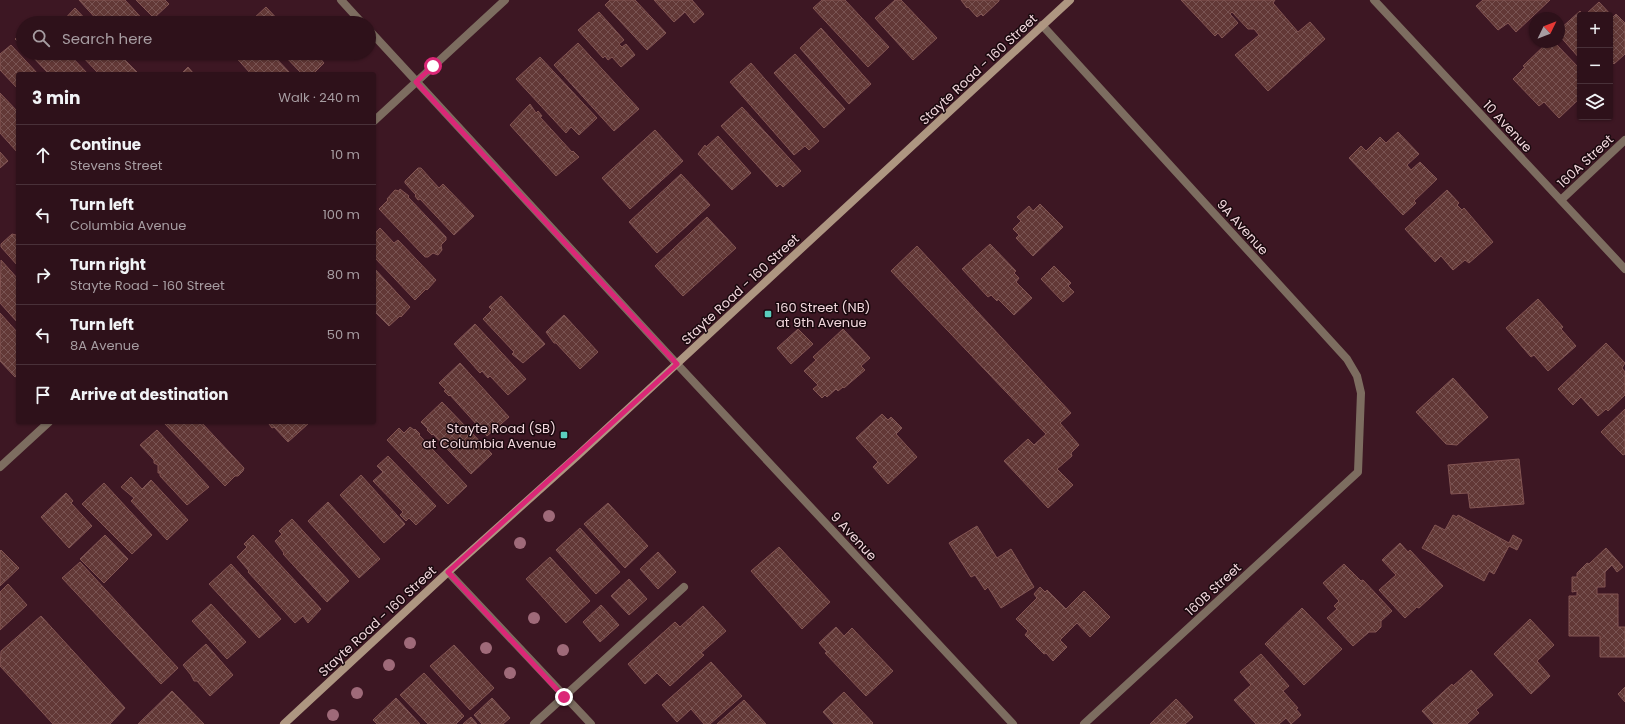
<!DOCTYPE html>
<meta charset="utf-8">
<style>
body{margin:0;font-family:Poppins,sans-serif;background:#3a1f27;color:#f1f3f6}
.controls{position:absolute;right:12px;top:12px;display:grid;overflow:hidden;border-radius:4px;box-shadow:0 1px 3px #0004}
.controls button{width:36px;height:36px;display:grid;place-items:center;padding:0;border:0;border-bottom:1px solid #493139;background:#2e111a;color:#f1f3f6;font:20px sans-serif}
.compass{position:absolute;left:1529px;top:12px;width:36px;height:36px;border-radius:50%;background:#2e111a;box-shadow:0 1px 3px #0004;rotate:47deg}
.stop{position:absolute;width:12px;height:12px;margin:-9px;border:3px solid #db2777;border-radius:50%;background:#fff}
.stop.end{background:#db2777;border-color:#fff;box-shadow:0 1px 4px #0008}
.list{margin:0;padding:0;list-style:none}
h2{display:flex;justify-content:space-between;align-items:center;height:52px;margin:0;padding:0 16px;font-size:17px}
h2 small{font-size:13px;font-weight:400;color:#a79da2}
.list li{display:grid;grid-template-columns:26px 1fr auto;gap:12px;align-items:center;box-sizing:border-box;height:60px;padding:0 16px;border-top:1px solid #493139}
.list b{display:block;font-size:15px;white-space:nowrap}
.list p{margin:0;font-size:13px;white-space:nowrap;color:#a79da2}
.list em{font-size:13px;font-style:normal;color:#a79da2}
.icon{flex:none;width:22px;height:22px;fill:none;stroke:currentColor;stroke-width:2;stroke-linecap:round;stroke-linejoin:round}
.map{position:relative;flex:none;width:1625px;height:724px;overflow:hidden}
.search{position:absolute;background:#2e111a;box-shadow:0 1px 3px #0004;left:16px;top:16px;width:360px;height:44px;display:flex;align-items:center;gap:10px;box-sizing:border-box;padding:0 14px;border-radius:22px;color:#a79da2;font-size:15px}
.panel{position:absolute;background:#2e111a;box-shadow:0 1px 3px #0004;left:16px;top:72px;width:360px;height:352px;border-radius:4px}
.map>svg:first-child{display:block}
</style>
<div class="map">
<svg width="1625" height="724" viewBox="0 0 1625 724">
<defs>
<pattern id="building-cross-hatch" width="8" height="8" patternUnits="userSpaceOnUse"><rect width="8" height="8" fill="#623836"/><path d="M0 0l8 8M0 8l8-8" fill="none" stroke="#795453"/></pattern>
</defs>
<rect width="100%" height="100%" fill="#3d1723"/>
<!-- building -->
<path fill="url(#building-cross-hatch)" stroke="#835553" d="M79 0H125L146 23H100Z
M136 0H165L169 4 154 18Z
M610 0H635L666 33 647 50 605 5Z
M654 0H692L704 14 694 23 685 12 674 22Z
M822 0H845L889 47 868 67 813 8Z
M895 0H901L937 38 913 60 875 18Z
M961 0H999V1L983 16 981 14 977 17 968 7 967 8Z
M1181 0H1275L1273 3 1298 32 1310 22 1325 39 1268 91 1235 55 1259 35 1254 29H1248L1232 12 1230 14 1238 23 1222 38 1218 33 1215 36Z
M1483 0H1550L1516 32 1508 23 1498 30 1476 6Z
M1599 2 1613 17 1616 14 1625 23V54L1614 64 1612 62 1610 65V15H1585Z
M266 7 281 23H255L252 20Z
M75 8 89 23H61Z
M1580 11 1583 15H1580V59L1559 35V30Z
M599 12 624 40 619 44 622 47 626 44 635 55 621 67 612 57 608 60 605 56 603 58 578 30Z
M821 28 871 84 849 104 800 48Z
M23 32V47L15 39Z
M1548 42H1554L1580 69V98L1559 118 1544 102 1539 106 1513 79 1525 67 1523 66Z
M578 43 639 109 614 131 554 65Z
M11 45 38 74H18V89L0 70V54Z
M29 53H68L88 74H49Z
M79 53H118L139 74H99Z
M232 53H271L291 74H251Z
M282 53H321L318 56 324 63 313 74H302Z
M795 54 845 109 824 128 774 73Z
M540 57 597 118 579 135 571 127 566 133 516 79Z
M751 63 819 141 809 150 805 146 794 155 730 82Z
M188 67 194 74H181Z
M0 93 18 112V153L0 133Z
M530 104 536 113 538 111 542 116 540 117 572 152 573 151 579 157 556 176 510 125Z
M742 107 801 171 783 187 780 184 777 187 721 126Z
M655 130 683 161 630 209 602 178Z
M1398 132 1419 154 1407 165 1411 170 1420 162 1437 179 1414 201 1416 203 1403 215 1349 158 1361 146 1366 151 1380 137 1386 143Z
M718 136 751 173 732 190 698 154 705 145 706 147Z
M0 152 8 161 0 168Z
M418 168H421L439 188 443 184 474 216 454 235 420 199 418 200 415 196 416 195 405 183V181Z
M681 174 710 205 657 253 629 222Z
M400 189 409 196 408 197 446 237V240L441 245 442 250 438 255 433 253 428 257H425L379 209 388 200 387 199 395 190 399 191Z
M1447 190 1459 203 1457 205 1462 210 1464 208 1493 242 1469 263 1465 260 1453 270 1441 256 1435 262 1405 229Z
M1040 204 1063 227 1033 256 1016 238 1019 235 1013 229 1021 221 1017 217 1029 206 1033 211Z
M707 217 736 248 683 296 655 266Z
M380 228 394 243 398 240 436 280 427 290 426 289 415 300 374 257V234Z
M18 233V266L1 247V244L12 234 16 235Z
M990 244 1016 271 1014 273 1019 278 1016 282 1032 298 1014 315 998 299 997 301 991 295 988 297 962 269Z
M917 246 1071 413 1060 423 1079 445 1071 453 1072 456 1057 469 1073 485 1048 508 1004 461 1028 439 1034 445 1046 434 891 271Z
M1 260 18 279V323L0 303Z
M1054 266 1071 283 1068 286 1074 292 1063 302 1041 279Z
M374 268 410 307 401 317 400 316 389 326 374 311Z
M501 296 545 344 523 363 512 354 514 352 483 319 492 310 489 307Z
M1538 299 1563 327 1561 329 1576 346 1548 371 1534 355 1531 357 1506 328Z
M0 313 18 333V375L15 377 0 361Z
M564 315 598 352 580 369 556 343H554L546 332Z
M475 324 526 379 508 395 490 376 488 378 482 371 480 373 454 344Z
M798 329 813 344 791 364 777 348Z
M843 329 870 358 861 366 865 370 844 388 843 387 838 391 836 389 827 397 825 395 822 398 813 389 818 385 804 371 816 360 813 357Z
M1606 343 1625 363 1622 368 1625 372V395L1608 411 1606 409 1598 416 1581 397 1573 405 1558 389Z
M460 363 509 417 487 436 450 395 449 396 444 391 446 390 439 383Z
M1453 378 1488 417 1457 445 1446 444 1416 412Z
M442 402 492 454 471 474 433 434 432 435 427 430 428 429 421 422Z
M1625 409V454L1623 455 1601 432Z
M882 414 888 420 891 417 902 428 896 434 917 457 888 484 873 467 878 462 856 438Z
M163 422H201L244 468 243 471 238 476H235L225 486Z
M270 422H308L309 423 288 442 274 427 272 428 269 424Z
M410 427 414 430 415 429 420 434 419 435 467 486 448 504 387 440 399 428 404 433Z
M157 430 209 487 187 505 160 476V473H158V465L154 463V460L140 445Z
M388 456 436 506 416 525 409 518 406 521 400 515 403 512 373 481 383 472 377 466Z
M1519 459 1524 504 1470 508 1468 493 1451 494 1448 465Z
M361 475 405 524 384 543 340 495Z
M131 477 142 489 151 480 188 520 167 540 131 501 134 498 121 487Z
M104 483 152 535 132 554 82 504Z
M66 493 73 501 71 503 92 526 69 548 41 517Z
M328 502 380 559 359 578 308 521Z
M608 503 648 546 625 568 584 524Z
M1453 515 1457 517 1458 515 1509 543 1513 535 1522 540 1517 550 1509 546 1494 574 1489 571 1484 581 1422 548 1435 525 1445 530Z
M292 519 349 581 327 602 283 554 284 553 275 541 282 534 279 531Z
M977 526 997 558 1011 549 1034 587 1001 608 988 587 985 590 975 575 971 577 949 543Z
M580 528 620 572 596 594 556 550Z
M105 535 128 559 104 583 80 559Z
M253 535 321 609 308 623 303 616 295 623 248 572 249 571 237 557 247 547 244 544Z
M1400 543 1408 552 1410 550 1443 586 1419 608 1417 607 1405 618 1379 590 1396 575 1382 560Z
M779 547 830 602 802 629 751 571Z
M1606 548 1623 567 1617 572 1612 565 1605 572V587H1597V594H1618V627H1625V657H1600V636H1569V596H1577V591L1572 592V577H1577V573L1587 563 1589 564Z
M1 550 19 568 0 586V551Z
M658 552 676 572 658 589 640 569Z
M550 557 590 601 566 623 526 579Z
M80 562 178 668 161 684 62 578Z
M231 564 281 619 259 638 209 584Z
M1344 564 1361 581 1363 580 1392 611 1381 621V627L1376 632H1369L1353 646 1327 618 1337 609 1334 606 1339 601 1323 583Z
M629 579 647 599 629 615 611 596Z
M8 584 27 605 0 630V592Z
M1040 587 1045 592 1047 590 1066 609 1084 591 1110 617 1090 637 1077 623 1060 640 1067 647 1053 661 1046 653 1044 654 1025 635 1028 631 1016 619 1037 598 1034 594Z
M211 604 246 642 227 659 192 621Z
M601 605 619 625 600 642 583 622Z
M703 606 726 631 701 653 704 655 670 686 657 673 645 684 628 664 675 622 680 627Z
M1302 608 1342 649 1304 685 1265 644Z
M41 616 125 708 110 724H53L0 666 1 651Z
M1530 619 1554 645 1537 661 1550 676 1531 694 1494 654Z
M836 627 844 636 852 628 893 671 866 696 825 653 827 652 819 643Z
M206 644 233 675 210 696 197 681H194L191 675 183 665Z
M454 645 494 688 470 710 430 666Z
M1261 654 1289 686 1283 691 1298 708 1296 709 1301 715 1291 724 1286 718 1279 724H1256L1234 700 1251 685 1240 672Z
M711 662 742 696 710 724H704L691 709 677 722 662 705Z
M1471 670 1493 695 1476 710 1479 713 1467 724H1434L1422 711 1452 684 1453 686Z
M424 673 464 716 456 724H428L400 695Z
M1625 687V702L1618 694Z
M172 691 204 724H138Z
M844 692 873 723 872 724H834L823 712Z
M396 698 420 724H377L373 720Z
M492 698 510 718 503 724H482L474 715Z
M1176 699 1193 717 1185 724H1150Z
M744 700 766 724H717Z
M471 717 477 724H463Z"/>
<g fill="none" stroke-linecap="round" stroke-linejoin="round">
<!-- service -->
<path stroke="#7d6d60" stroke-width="8" d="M534 724 684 587"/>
<!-- minor -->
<path stroke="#7d6d60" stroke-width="8" d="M1042 25 1347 359 1357 376 1361 393 1358 472 1084 724
M374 121 505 0
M1561 200 1625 140
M677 364 1013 724
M0 467 49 422
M448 572 591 724"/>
<!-- tertiary -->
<path stroke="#7d6d60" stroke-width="8" d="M341 0 362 23
M1374 0 1625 269
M369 30 677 364"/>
<!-- secondary -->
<path stroke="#ae9681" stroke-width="8" d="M284 724 448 572 576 457 1070 0"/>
</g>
<!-- trees -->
<g fill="#9f6a79">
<circle cx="549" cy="516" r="6"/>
<circle cx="520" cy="543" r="6"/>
<circle cx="534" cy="618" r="6"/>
<circle cx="410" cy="643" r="6"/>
<circle cx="486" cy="648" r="6"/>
<circle cx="563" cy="650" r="6"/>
<circle cx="389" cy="665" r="6"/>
<circle cx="510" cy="673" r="6"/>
<circle cx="357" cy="693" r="6"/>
<circle cx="333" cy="715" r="6"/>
</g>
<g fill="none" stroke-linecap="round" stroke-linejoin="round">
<!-- route -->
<path stroke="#db2777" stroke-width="5" d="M433 66 416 82 677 364 448 572 564 697"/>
</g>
<!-- markers -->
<g fill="#5acebd" stroke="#1a090e" stroke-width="1.5">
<rect x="764" y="310" width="8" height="8" rx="2"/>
<rect x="560" y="431" width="8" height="8" rx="2"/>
</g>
<g text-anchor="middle" stroke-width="3" stroke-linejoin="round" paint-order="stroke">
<!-- street labels -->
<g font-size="13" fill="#f2d7dd" stroke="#1a090e">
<text transform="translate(978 69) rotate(-43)" y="5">Stayte Road - 160 Street</text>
<text transform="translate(1508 126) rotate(47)" y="5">10 Avenue</text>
<text transform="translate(1585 161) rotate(-43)" y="5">160A Street</text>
<text transform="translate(1243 227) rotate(48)" y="5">9A Avenue</text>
<text transform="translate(740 289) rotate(-43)" y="5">Stayte Road - 160 Street</text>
<text transform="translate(854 536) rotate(47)" y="5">9 Avenue</text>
<text transform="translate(1213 589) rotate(-43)" y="5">160B Street</text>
<text transform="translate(377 621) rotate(-43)" y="5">Stayte Road - 160 Street</text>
</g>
<!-- poi labels -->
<g font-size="13" fill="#f2d7dd" stroke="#1a090e" text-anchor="start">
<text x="776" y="312">160 Street (NB)<tspan x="776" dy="15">at 9th Avenue</tspan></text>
<text x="556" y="433" text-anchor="end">Stayte Road (SB)<tspan x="556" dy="15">at Columbia Avenue</tspan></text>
</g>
</g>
</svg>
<div class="controls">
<button>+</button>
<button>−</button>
<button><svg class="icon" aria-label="layers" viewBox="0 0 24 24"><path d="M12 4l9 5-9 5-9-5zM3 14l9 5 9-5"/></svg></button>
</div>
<svg class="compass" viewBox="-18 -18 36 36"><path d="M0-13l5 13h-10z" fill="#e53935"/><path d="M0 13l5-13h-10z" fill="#a79da2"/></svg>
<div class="stop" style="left:433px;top:66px"></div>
<div class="stop end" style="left:564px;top:697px"></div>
<div class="search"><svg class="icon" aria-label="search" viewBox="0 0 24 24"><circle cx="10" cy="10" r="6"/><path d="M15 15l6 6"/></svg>Search here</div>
<section class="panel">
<h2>3 min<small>Walk · 240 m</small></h2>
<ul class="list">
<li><svg class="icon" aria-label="ahead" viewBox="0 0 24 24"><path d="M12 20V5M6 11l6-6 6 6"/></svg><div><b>Continue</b><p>Stevens Street</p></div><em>10 m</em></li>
<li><svg class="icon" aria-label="left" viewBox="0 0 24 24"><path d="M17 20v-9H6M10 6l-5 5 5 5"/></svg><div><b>Turn left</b><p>Columbia Avenue</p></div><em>100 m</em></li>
<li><svg class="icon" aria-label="right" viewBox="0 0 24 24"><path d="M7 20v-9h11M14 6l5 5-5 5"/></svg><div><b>Turn right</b><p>Stayte Road - 160 Street</p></div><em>80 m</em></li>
<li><svg class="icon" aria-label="left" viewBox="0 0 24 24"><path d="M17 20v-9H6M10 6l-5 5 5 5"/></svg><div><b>Turn left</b><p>8A Avenue</p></div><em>50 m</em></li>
<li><svg class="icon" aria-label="arrive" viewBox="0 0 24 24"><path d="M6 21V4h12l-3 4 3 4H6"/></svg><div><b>Arrive at destination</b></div></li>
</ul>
</section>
</div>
